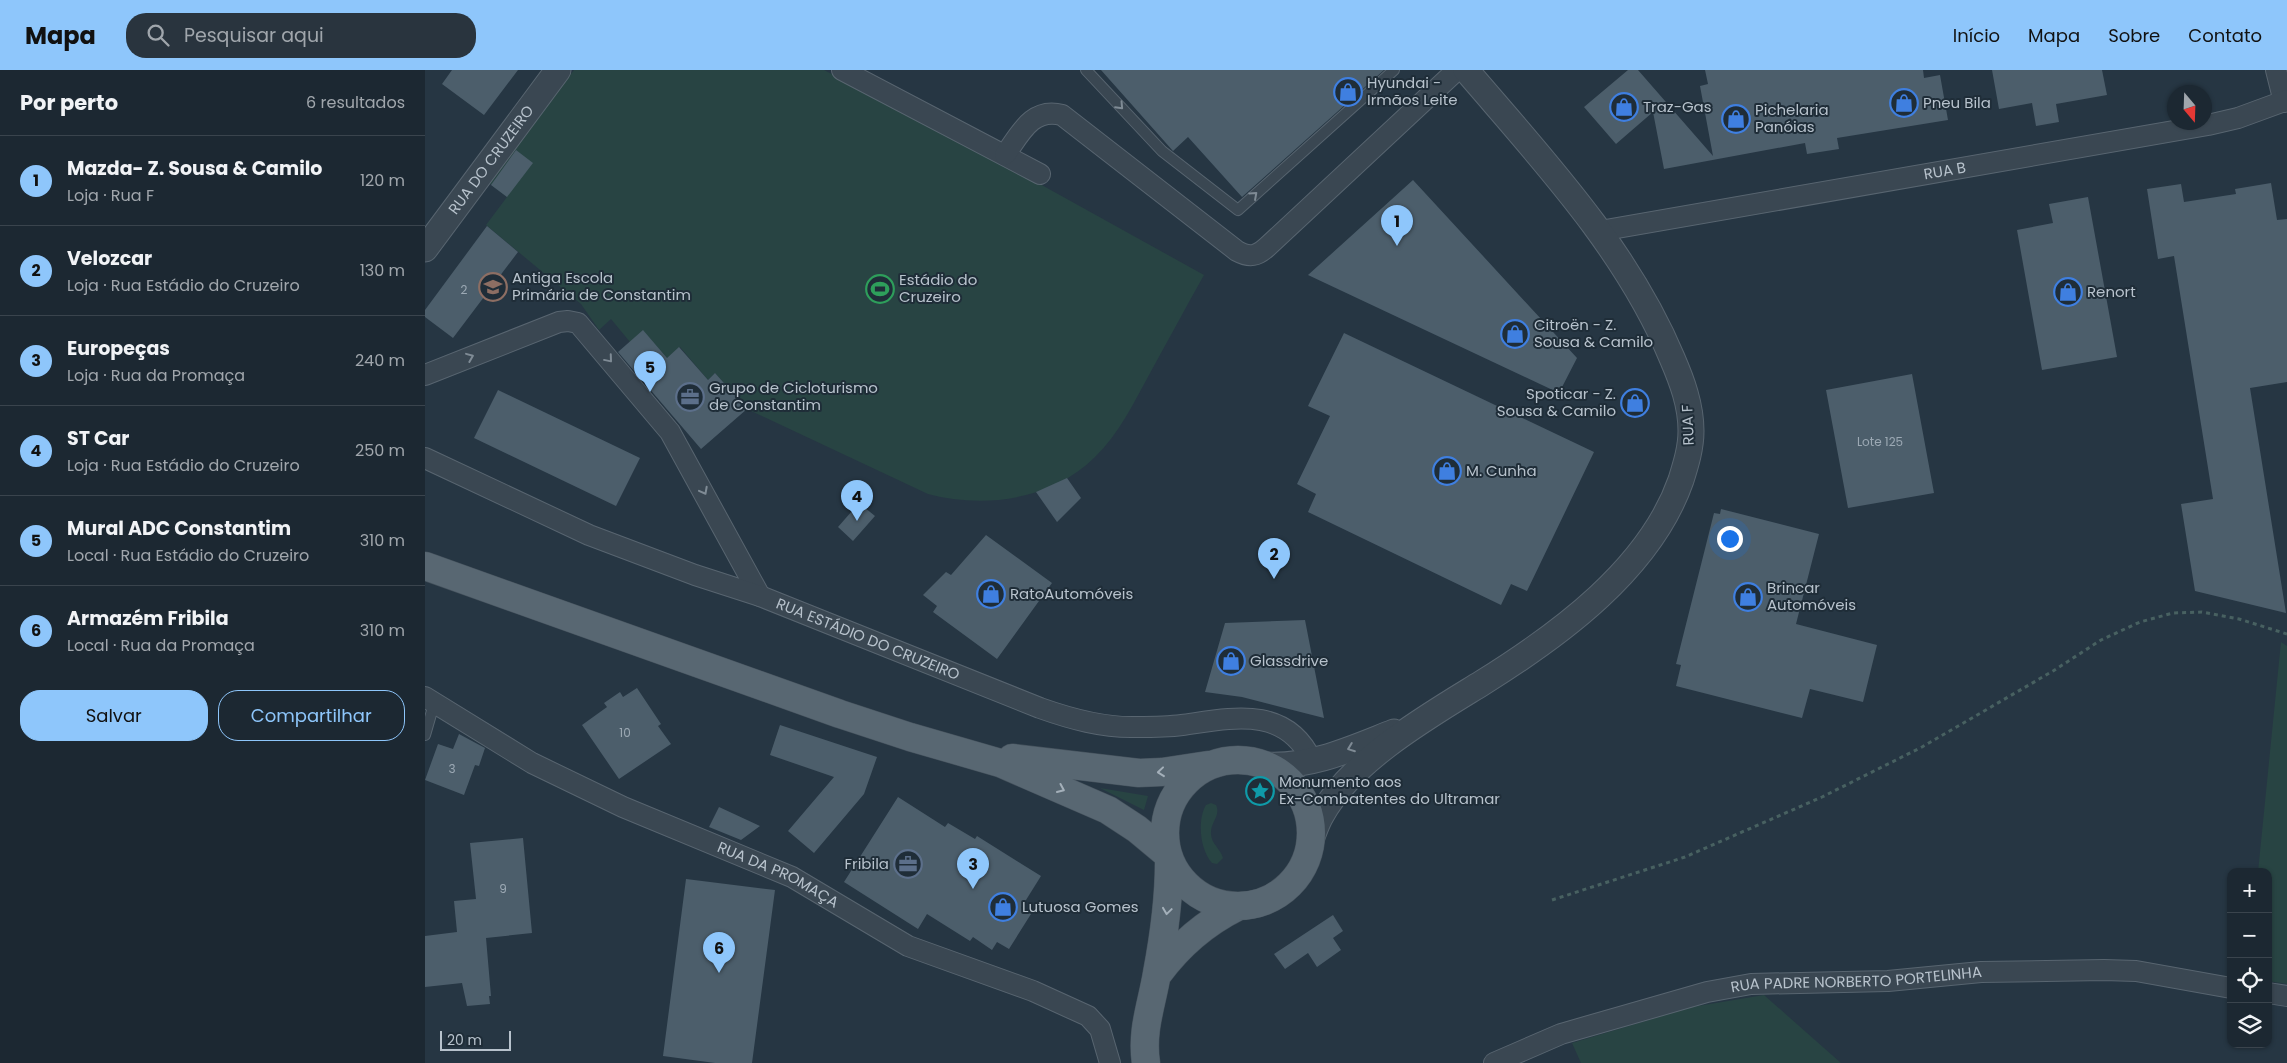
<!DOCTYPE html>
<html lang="pt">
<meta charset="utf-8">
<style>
body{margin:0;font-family:Poppins,sans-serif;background:#29343e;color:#f1f3f6}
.controls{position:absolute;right:15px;bottom:15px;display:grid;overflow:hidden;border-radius:10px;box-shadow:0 1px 4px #0004}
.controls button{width:45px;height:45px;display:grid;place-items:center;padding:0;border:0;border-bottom:1px solid #3a444d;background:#1c2832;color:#f1f3f6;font:25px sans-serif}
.compass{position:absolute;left:1742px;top:15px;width:45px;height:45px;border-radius:50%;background:#1c2832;box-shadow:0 1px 4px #0004;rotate:161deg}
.scale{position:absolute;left:15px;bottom:12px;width:71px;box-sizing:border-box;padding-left:5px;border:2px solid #b7c2cc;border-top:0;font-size:14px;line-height:18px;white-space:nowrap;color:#b7c2cc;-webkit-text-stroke:4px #1f2d38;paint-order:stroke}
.you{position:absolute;left:1304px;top:468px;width:18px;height:18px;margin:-12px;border:4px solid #fff;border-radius:50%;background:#1a73e8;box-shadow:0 0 0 8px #1a73e833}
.badge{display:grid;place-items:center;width:32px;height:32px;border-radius:50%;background:#8ec6fb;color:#111;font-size:16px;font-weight:700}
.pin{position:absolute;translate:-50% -41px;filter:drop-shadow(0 1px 2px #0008)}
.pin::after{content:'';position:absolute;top:26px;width:18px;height:15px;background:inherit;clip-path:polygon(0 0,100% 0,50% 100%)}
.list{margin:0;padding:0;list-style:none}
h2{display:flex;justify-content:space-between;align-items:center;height:65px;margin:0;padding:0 20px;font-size:21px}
h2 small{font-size:16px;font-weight:400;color:#a0a6ac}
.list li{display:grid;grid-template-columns:32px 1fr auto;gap:15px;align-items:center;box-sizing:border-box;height:90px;padding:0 20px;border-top:1px solid #3a444d}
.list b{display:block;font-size:19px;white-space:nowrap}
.list p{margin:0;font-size:16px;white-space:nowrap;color:#a0a6ac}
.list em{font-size:16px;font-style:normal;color:#a0a6ac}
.actions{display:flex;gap:10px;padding:15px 20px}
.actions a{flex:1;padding:11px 0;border:1px solid #8ec6fb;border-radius:20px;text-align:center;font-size:18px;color:#8ec6fb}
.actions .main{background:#8ec6fb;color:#111}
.icon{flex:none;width:28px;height:28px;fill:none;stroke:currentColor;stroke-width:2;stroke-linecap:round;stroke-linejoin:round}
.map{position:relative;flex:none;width:1862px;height:993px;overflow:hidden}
header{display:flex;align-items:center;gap:30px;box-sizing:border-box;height:70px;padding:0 25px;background:#8ec6fb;color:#111}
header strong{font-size:24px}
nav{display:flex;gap:28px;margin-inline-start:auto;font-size:18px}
.search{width:350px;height:45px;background:#29343e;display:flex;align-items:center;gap:12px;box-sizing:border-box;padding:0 18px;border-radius:20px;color:#a0a6ac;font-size:19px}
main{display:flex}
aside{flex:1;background:#1c2832}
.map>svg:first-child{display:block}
</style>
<header>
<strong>Mapa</strong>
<div class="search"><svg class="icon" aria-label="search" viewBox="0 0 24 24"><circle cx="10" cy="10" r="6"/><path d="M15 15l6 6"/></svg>Pesquisar aqui</div>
<nav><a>Início</a><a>Mapa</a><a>Sobre</a><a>Contato</a></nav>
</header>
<main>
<aside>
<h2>Por perto<small>6 resultados</small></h2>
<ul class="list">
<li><span class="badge">1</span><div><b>Mazda- Z. Sousa &amp; Camilo</b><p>Loja · Rua F</p></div><em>120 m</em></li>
<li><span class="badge">2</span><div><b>Velozcar</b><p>Loja · Rua Estádio do Cruzeiro</p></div><em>130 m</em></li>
<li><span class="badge">3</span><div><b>Europeças</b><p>Loja · Rua da Promaça</p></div><em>240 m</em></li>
<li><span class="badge">4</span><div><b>ST Car</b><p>Loja · Rua Estádio do Cruzeiro</p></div><em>250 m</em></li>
<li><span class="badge">5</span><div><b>Mural ADC Constantim</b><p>Local · Rua Estádio do Cruzeiro</p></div><em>310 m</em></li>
<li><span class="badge">6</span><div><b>Armazém Fribila</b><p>Local · Rua da Promaça</p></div><em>310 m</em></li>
</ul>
<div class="actions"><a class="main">Salvar</a><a>Compartilhar</a></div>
</aside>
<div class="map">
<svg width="1862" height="993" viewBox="0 0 1862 993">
<rect width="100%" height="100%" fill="#263643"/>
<!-- green -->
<path fill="#284443" d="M149 0H399L586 98 779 205C760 239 742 272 724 305 708 334 694 364 670 387 627 430 559 439 503 424L322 339 290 303 283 310 255 277 242 288 218 261 205 272 186 249 174 260 156 234 61 155 82 127 64 113Z
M1856 572 1862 576V914L1843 911V802H1833Z
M675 718 723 726 719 740Z
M786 733 791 735C796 745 786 752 786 762 785 773 796 779 798 788L792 794 787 793C775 780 772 750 781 735Z
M1339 925 1416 993H1156L1147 973 1267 937Z"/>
<!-- building -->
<path fill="#4c5e6b" d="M27 0H93L59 45 17 14Z
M676 0H959L817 127 763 67 748 81Z
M1203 0H1213L1288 86 1275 16 1283 14 1280 0H1498L1499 8 1515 5 1523 50 1412 68 1414 79 1382 84 1380 73 1239 99 1228 42 1191 74 1159 37Z
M1567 0H1677L1682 25 1631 34 1634 52 1611 56 1607 33 1574 39Z
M91 80 108 93 82 127 66 115Z
M988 110 1152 288 1134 323 883 205Z
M1846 113 1852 150 1862 149V312L1825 318 1861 543 1770 521 1756 434 1788 429 1749 186 1733 189 1722 119 1756 114 1759 132 1811 124 1810 119Z
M1663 127 1692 287 1617 300 1592 160 1628 153 1624 134Z
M62 156 93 182 28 268 0 247V240Z
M218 260 242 288 254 277 283 310 290 303 322 339 276 379 193 282Z
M919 263 1169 382 1102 521 1086 514 1076 535 883 442 891 424 872 414 905 346 883 336Z
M1487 304 1509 423 1423 438 1401 320Z
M73 320 215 388 191 436 49 368Z
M642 408 656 428 632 452 611 422Z
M434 433 450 446 428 471 413 457Z
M1296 439 1394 464 1371 554 1452 575 1438 632 1385 619 1377 648 1251 616 1256 595 1251 594 1289 443 1295 444Z
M561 465 627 513 572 589 508 542 512 536 498 525 521 502 526 505Z
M880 550 899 648 817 627 780 622 800 553Z
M212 618 236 654 233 656 246 674 194 709 157 655 182 637 179 633 195 622 198 627Z
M355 655 452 687 439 724 389 783 363 761 409 707 345 685Z
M34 664 60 678 54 696 50 695 39 725 0 710 13 674 28 679Z
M473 727 520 757 523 753 550 769 552 766 616 806 596 838 606 844 584 879 572 872 567 880 548 867 545 871 502 844 493 859 419 812Z
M294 737 335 756 316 770 284 757Z
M98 768 107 863 61 868 66 926H64L65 934 42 936 37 913 0 917V866L32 862 29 831 51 829 45 773Z
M261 809 350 820 327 993H290L238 986Z
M908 845 918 861 908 868 916 880 892 897 883 883 860 899 849 884Z"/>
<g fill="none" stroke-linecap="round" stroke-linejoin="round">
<defs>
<path id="service" d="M661 0 737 81 813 140 969 0
M0 665 9 634"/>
<g id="minor">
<path d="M417 0 615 104"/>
<path d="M1851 0 1859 32"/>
<path d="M580 85C595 64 607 37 637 45L812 181C825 188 832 186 842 177L1032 0"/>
<path id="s1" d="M1175 161 1783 55 1813 48 1862 30"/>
<path d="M0 305 134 252 143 251 153 253 245 362 335 526"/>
<path id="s2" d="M0 388 164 465 270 505 335 526 615 638C646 649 678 658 711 657 726 657 742 657 757 655 807 648 861 635 887 691"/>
<path id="s3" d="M0 627 107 693 198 737 367 807 483 876 608 921 663 946 675 959 685 993"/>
<path d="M1843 923 1862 926"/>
<path id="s4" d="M1069 993 1136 964 1282 922 1326 914 1463 911 1556 902 1679 900 1711 901 1806 918"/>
</g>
<g id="tertiary">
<path id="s5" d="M0 179 133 0"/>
<path d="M840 695C886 698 928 678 969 662"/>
<path d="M885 772C889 762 892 752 897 744 928 689 1005 645 1057 613 1134 565 1225 499 1256 410 1261 394 1266 378 1266 361 1266 335 1257 311 1247 288 1201 178 1117 89 1041 0"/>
</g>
<path id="primary" d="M0 496 415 644 485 667 575 693 683 740 712 759 742 784
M587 688 714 703 737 702 783 695
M740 763a73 73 0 1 1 146 0a73 73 0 1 1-146 0Z
M733 904C755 874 780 853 812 837
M721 993C716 960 727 934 732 903 739 866 744 829 744 792"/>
</defs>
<!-- service casing -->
<use href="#service" stroke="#586570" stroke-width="12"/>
<!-- minor casing -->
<use href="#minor" stroke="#586570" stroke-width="22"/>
<!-- tertiary casing -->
<use href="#tertiary" stroke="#586570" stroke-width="27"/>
<!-- primary casing -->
<use href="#primary" stroke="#44515c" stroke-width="29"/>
<!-- path -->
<path stroke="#486161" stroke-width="3" stroke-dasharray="4 4" stroke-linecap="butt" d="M1127 830 1260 787 1397 727 1497 677 1628 601 1676 570 1715 552 1748 543 1777 542 1814 549 1862 564"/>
<!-- service -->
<use href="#service" stroke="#3a4752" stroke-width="10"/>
<!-- minor -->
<use href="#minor" stroke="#3a4752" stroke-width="20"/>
<!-- tertiary -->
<use href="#tertiary" stroke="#3a4752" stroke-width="25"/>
<!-- primary -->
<use href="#primary" stroke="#586772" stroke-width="28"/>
</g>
<!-- one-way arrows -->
<defs><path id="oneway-chevron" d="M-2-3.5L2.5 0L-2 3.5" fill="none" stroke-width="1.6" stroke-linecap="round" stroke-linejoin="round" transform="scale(1.25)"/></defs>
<g stroke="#7f8b95">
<use href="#oneway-chevron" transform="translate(695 36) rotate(47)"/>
<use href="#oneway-chevron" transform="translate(829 125) rotate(-42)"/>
<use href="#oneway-chevron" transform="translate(45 287) rotate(-22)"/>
<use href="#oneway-chevron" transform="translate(184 289) rotate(50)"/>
<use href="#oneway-chevron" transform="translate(279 421) rotate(62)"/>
<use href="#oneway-chevron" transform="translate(926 678) rotate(159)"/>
</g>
<g stroke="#a4b0ba">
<use href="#oneway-chevron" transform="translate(736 702) rotate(174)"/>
<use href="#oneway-chevron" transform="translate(636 719) rotate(24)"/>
<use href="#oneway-chevron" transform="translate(742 841) rotate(98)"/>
</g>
<!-- icons -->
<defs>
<symbol id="shop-ring" viewBox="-11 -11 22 22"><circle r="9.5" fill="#1f2d38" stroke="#3f7fe0" stroke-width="1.5"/><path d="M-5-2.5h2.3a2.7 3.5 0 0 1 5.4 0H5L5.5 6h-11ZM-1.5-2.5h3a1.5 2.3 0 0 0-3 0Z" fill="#3f7fe0"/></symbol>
<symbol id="school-ring" viewBox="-11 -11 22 22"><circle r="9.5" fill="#1f2d38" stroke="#8d6e63" stroke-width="1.5"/><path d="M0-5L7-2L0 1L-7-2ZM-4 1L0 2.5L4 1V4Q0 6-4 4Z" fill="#8d6e63"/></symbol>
<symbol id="stadium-ring" viewBox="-11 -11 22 22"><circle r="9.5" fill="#1f2d38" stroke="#2e9e5b" stroke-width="1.5"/><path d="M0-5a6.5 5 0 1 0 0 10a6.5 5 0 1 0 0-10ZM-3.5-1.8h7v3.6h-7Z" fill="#2e9e5b"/></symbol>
<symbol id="office-ring" viewBox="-11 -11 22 22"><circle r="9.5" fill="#1f2d38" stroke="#5c6f8a" stroke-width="1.5"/><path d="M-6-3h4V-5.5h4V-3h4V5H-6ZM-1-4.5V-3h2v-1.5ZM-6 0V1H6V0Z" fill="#5c6f8a"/></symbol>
<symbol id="sight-ring" viewBox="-11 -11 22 22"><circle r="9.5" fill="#1f2d38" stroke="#0f9aa8" stroke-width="1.5"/><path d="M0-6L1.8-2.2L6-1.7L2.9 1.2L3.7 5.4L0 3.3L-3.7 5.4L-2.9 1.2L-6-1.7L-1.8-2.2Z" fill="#0f9aa8"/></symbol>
</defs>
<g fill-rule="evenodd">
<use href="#shop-ring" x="907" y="6" width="32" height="32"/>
<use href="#shop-ring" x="1463" y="17" width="32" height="32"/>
<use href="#shop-ring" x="1183" y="21" width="32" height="32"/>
<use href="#shop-ring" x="1295" y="33" width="32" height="32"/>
<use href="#school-ring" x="52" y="201" width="32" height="32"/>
<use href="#stadium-ring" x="439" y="203" width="32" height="32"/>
<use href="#shop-ring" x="1627" y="206" width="32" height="32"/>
<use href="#shop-ring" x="1074" y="248" width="32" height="32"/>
<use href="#office-ring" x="249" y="311" width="32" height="32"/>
<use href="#shop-ring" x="1194" y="317" width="32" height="32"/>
<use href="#shop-ring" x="1006" y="385" width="32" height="32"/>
<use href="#shop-ring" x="550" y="508" width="32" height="32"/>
<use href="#shop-ring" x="1307" y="511" width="32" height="32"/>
<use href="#shop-ring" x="790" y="575" width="32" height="32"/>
<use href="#sight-ring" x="819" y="705" width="32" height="32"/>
<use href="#office-ring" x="467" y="778" width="32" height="32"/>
<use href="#shop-ring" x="562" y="821" width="32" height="32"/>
</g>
<g text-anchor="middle" stroke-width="4" stroke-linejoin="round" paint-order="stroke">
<!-- number labels -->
<g font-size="12" fill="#9ca9b4">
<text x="39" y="224">2</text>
<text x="1455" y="376">Lote 125</text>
<text x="200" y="667">10</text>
<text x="27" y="703">3</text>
<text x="78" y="823">9</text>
</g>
<!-- poi labels -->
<g font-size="15" fill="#b7c2cc" stroke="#1f2d38" text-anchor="start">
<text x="942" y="18">Hyundai -<tspan x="942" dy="17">Irmãos Leite</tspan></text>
<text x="1498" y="38">Pneu Bila</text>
<text x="1218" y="42">Traz-Gas</text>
<text x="1330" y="45">Pichelaria<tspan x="1330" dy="17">Panóias</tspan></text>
<text x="87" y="213">Antiga Escola<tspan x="87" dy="17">Primária de Constantim</tspan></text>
<text x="474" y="215">Estádio do<tspan x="474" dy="17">Cruzeiro</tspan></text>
<text x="1662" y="227">Renort</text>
<text x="1109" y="260">Citroën - Z.<tspan x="1109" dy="17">Sousa &amp; Camilo</tspan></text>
<text x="284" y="323">Grupo de Cicloturismo<tspan x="284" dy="17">de Constantim</tspan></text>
<text x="1191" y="329" text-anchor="end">Spoticar - Z.<tspan x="1191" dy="17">Sousa &amp; Camilo</tspan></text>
<text x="1041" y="406">M. Cunha</text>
<text x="1342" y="523">Brincar<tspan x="1342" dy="17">Automóveis</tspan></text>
<text x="585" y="529">RatoAutomóveis</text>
<text x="825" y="596">Glassdrive</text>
<text x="854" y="717">Monumento aos<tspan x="854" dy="17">Ex-Combatentes do Ultramar</tspan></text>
<text x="464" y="799" text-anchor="end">Fribila</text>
<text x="597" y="842">Lutuosa Gomes</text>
</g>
<!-- street labels -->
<g font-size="15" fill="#b7c2cc" stroke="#1f2d38">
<text dy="5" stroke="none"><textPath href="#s5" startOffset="111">RUA DO CRUZEIRO</textPath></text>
<text dy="5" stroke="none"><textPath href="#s1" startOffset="350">RUA B</textPath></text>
<text transform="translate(1263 355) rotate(-92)" y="5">RUA F</text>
<text dy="5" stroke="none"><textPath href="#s2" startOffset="479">RUA ESTÁDIO DO CRUZEIRO</textPath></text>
<text dy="5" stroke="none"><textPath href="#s3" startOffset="396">RUA DA PROMAÇA</textPath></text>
<text dy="5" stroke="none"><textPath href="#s4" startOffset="375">RUA PADRE NORBERTO PORTELINHA</textPath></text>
</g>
</g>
</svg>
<div class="controls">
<button>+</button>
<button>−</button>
<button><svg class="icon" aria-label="locate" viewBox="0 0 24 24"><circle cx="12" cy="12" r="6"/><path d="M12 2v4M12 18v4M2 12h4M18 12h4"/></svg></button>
<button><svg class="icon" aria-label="layers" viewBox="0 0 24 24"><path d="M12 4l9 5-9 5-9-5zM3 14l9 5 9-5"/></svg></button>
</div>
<svg class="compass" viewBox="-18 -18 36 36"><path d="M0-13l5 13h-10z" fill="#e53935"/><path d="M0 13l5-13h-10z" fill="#a0a6ac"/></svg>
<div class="scale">20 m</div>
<div class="you"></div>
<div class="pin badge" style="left:972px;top:176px">1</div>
<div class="pin badge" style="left:849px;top:509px">2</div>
<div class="pin badge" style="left:548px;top:819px">3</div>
<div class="pin badge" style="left:432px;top:451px">4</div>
<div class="pin badge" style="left:225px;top:322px">5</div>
<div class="pin badge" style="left:294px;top:903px">6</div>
</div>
</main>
